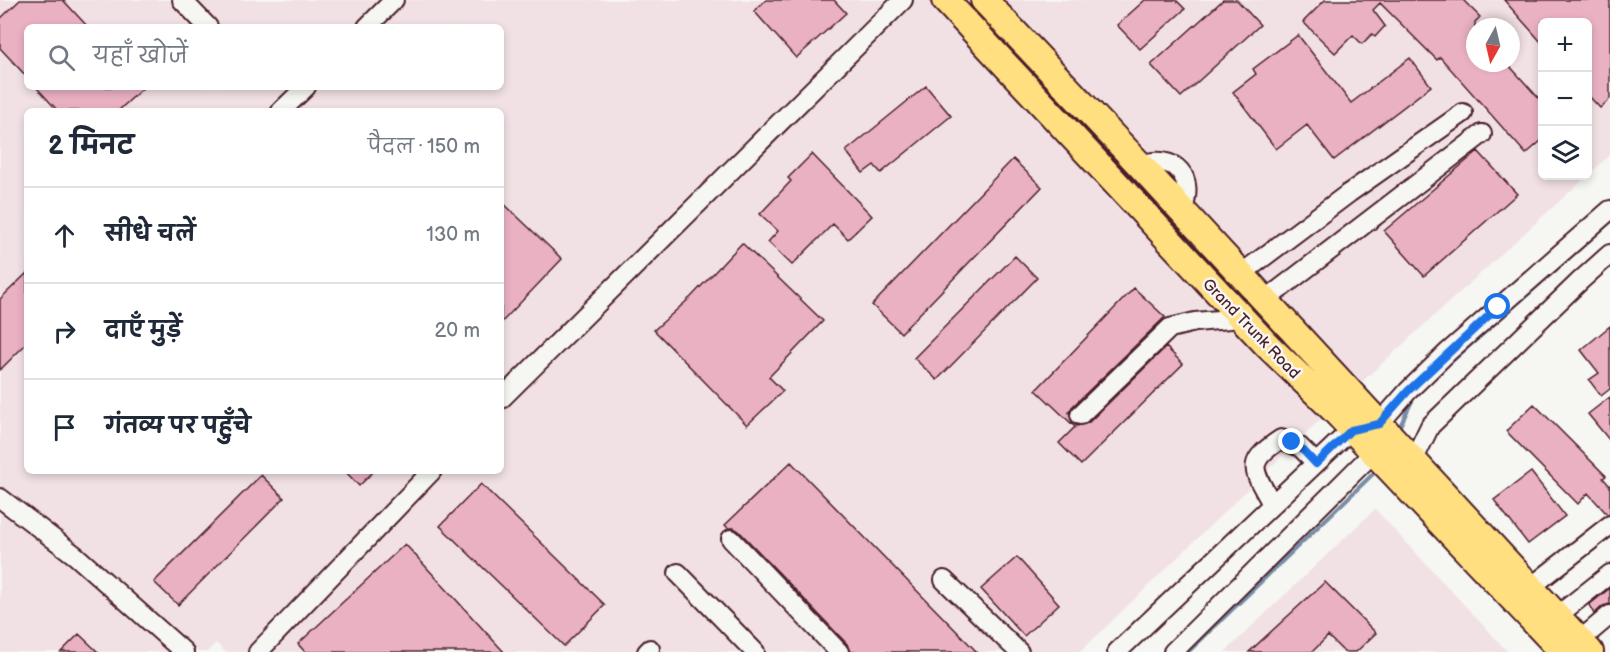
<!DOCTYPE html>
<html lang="hi">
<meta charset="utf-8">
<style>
body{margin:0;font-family:"Balsamiq Sans","Playpen Sans Deva",sans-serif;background:#f2f2f3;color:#1f2937}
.controls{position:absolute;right:18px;top:18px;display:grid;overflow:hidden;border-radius:9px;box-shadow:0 3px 9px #0003}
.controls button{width:54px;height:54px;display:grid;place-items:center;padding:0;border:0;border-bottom:2px solid #e0e1e3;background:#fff;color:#1f2937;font:30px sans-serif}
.compass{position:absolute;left:1466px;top:18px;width:54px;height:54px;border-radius:50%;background:#fff;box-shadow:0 3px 9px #0003;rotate:188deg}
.stop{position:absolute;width:18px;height:18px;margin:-14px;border:4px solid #1a73e8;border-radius:50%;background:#fff}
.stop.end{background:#1a73e8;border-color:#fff;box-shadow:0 2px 6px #0008}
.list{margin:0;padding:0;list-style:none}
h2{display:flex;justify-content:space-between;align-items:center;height:78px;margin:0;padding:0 24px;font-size:26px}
h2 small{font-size:20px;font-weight:400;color:#747a83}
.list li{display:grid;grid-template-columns:39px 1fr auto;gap:18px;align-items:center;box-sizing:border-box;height:96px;padding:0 24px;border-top:2px solid #e0e1e3}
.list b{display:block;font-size:22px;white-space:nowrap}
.list em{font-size:20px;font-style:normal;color:#747a83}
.icon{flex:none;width:33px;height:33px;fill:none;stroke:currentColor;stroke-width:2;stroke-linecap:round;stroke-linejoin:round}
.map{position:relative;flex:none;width:1610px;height:652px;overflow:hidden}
.search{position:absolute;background:#fff;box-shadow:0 3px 9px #0003;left:24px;top:24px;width:480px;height:66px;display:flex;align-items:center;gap:15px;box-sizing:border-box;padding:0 21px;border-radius:9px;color:#747a83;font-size:22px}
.panel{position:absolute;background:#fff;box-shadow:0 3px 9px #0003;left:24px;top:108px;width:480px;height:366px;border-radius:9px}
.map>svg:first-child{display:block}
</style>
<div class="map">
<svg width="1610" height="652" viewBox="0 0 1610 652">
<rect width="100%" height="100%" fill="#f6f6f2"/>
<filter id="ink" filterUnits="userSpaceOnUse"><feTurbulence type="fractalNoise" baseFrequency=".0167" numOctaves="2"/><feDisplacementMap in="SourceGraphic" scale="12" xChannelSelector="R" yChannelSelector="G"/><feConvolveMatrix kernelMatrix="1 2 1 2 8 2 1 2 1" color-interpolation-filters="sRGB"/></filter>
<g filter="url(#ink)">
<!-- built -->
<path fill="#f2e1e4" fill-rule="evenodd" d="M0 0H1610V155L1308 431 1080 652H225L216 643 207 652H0ZM1542 22H1588V176H1542ZM27 27H501V87H27ZM1475 27H1511V63H1475ZM27 111H501V471H27Z
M1375 509 1508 652H1225Z"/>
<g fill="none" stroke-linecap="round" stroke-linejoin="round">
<!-- stream -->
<path stroke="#778da5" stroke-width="4" d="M1451 362 1610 222
M1397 432 1415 395
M1188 652 1375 472"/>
</g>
<!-- building -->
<path fill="#eab1c2" stroke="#4a1f2b" stroke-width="1.5" d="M20 0H63L88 27H27V77L0 48V19Z
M766 0H834L846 13 796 58 754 11Z
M1145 0H1176L1185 9 1140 49 1117 25Z
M1223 0H1237L1260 25 1181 97 1151 65Z
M1325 0H1463L1480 17 1475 22V63H1507L1542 102V140L1526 154 1440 57 1437 60 1380 3 1373 10 1385 26 1375 37 1372 34 1362 44 1353 35 1335 53 1303 22Z
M1504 0H1610V99L1600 108 1587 94V22H1542V43Z
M1298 35 1351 103 1410 58 1431 86 1334 160 1307 125 1276 149 1233 92 1256 74 1253 69Z
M926 86 951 116 881 173 874 165 863 173 846 151Z
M36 87H144L118 111H58Z
M1478 151 1517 194 1424 276 1384 231Z
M812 154 872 216 848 239 833 224 792 265 768 242 778 231 760 214 791 181 788 178Z
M1013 159 1042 187 901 333 872 305Z
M501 201 562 259 501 323Z
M742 243 823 321 769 377 783 391 747 425 654 330 691 297Z
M1015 256 1037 278 937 380 914 358Z
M27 273V343L0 370V299Z
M1134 288 1165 317 1072 407 1069 412 1072 422 1077 426 1088 423 1166 347 1183 364 1081 465 1059 443 1075 427 1036 390Z
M1610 326V389L1601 396 1589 380 1599 373 1581 350Z
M1610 397V441L1588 414Z
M1534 404 1606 476 1603 478 1610 486V514H1607L1588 493 1578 504 1506 431Z
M791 462 928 602 977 652H850L847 644 739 531 734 528H728L725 525Z
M345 471H374L359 486Z
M1531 472 1565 516 1528 544 1494 500Z
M261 475 284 498 178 605 154 582Z
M481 484 605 605 564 646 440 526Z
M405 544 504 652H305L298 644Z
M1017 557 1059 604 1024 636 981 589Z
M1325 582 1376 633 1356 652H1344L1328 636 1312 652H1249Z
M1610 588V604L1603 606 1594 614 1589 605Z
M79 634 98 652H61Z"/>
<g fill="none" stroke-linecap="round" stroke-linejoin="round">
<defs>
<path id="minor" d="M182 0 208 27
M367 27 394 0
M281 111 306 87
M1140 165C1176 153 1196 177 1182 211
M1241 274 1349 193 1463 113
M1264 301 1482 134
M501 399 903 0
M1080 415 1170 328 1195 322 1242 318
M1413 461 1430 426 1580 281 1610 254
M0 498 76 556 184 652
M1272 504C1254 470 1243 464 1281 439L1300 447 1316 463
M731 539 839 652
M678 573 755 652
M944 580 1019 652
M1531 587 1610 525
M1557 616 1610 574
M1572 647 1610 615
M258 652 432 471
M647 652 650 649
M1117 652 1351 430 1363 428
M1173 652 1373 453 1379 424 1408 391 1448 352 1610 210"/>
<path id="highway" d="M945 0 1267 345 1335 411 1563 652
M984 0 1140 165 1590 652"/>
</defs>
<!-- minor casing -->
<use href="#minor" stroke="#4a1f2b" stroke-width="22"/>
<!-- highway casing -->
<use href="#highway" stroke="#4a1f2b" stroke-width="30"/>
<!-- minor -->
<use href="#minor" stroke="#f6f6f2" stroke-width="18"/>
<!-- highway -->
<use href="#highway" stroke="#ffdf80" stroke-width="26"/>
</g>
</g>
<g fill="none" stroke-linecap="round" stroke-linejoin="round" filter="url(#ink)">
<!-- route -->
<path stroke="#1a73e8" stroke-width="8" d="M1292 442 1300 447 1316 464 1351 430 1379 424 1408 391 1498 307"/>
</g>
<g text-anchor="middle" stroke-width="5" stroke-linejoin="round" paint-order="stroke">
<!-- street labels -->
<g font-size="16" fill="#4a1f2b" stroke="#f6f6f2">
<text transform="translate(1252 328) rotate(46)" y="6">Grand Trunk Road</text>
</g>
</g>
</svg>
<div class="controls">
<button>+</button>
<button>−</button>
<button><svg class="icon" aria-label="layers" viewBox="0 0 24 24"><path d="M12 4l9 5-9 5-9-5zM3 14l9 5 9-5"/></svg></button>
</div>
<svg class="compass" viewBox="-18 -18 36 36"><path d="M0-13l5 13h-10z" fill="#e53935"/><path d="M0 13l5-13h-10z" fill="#747a83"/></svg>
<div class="stop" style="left:1498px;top:307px"></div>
<div class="stop end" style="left:1292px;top:442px"></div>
<div class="search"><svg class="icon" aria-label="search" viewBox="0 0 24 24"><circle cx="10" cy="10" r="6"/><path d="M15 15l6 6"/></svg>यहाँ खोजें</div>
<section class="panel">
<h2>2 मिनट<small>पैदल · 150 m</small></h2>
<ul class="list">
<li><svg class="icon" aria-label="ahead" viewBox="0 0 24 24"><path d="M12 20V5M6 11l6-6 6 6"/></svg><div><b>सीधे चलें</b></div><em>130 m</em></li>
<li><svg class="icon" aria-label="right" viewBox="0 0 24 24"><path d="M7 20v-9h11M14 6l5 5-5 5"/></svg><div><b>दाएँ मुड़ें</b></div><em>20 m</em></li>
<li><svg class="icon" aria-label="arrive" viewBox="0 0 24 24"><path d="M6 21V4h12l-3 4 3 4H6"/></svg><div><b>गंतव्य पर पहुँचे</b></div></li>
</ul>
</section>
</div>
